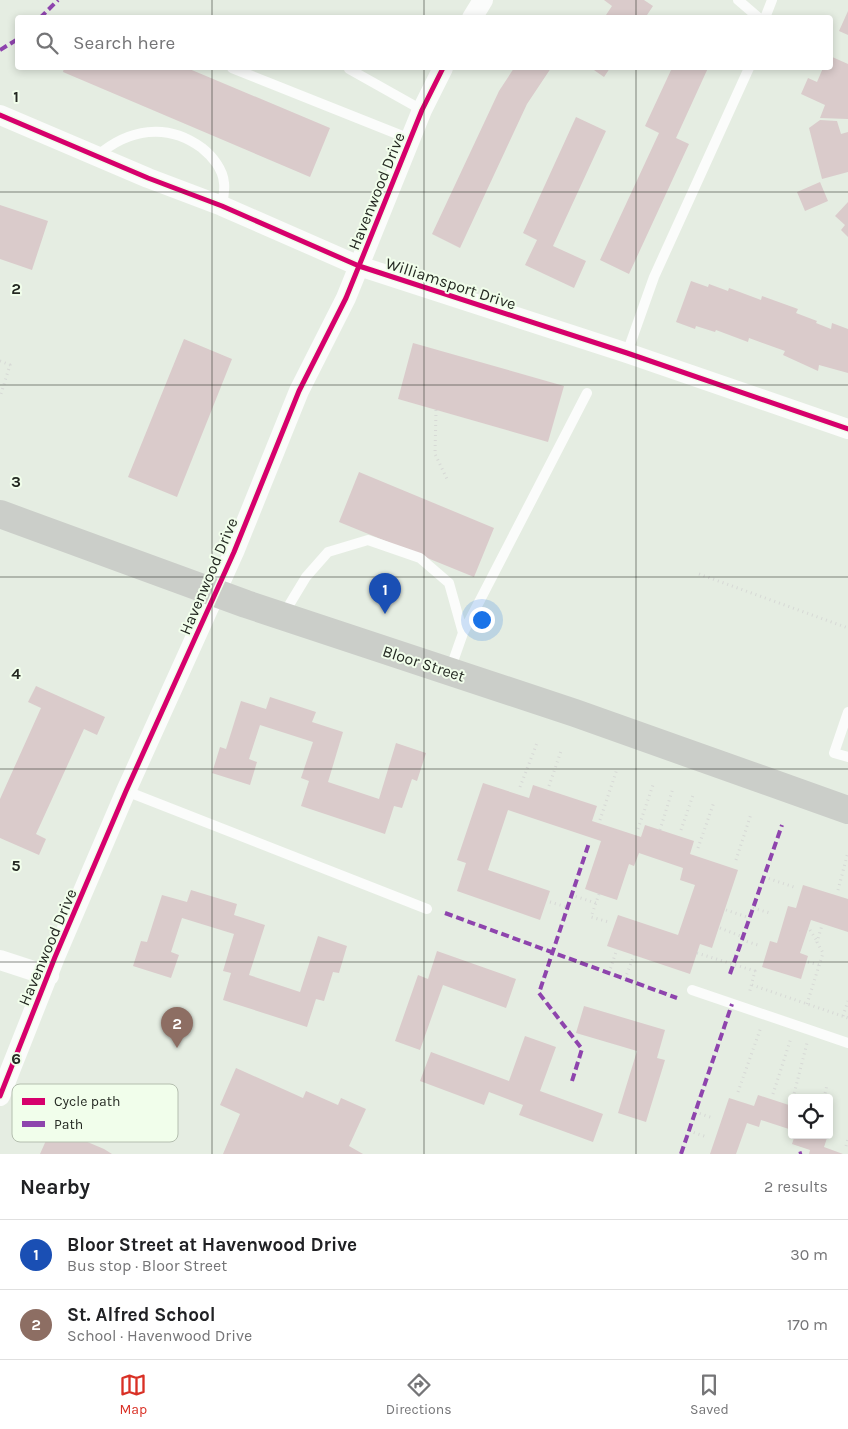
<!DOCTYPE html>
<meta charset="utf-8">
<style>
body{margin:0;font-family:Karla,sans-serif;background:#f2f2f2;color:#202124}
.controls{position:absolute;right:15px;bottom:15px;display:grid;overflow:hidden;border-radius:5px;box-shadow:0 2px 8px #0003}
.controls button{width:45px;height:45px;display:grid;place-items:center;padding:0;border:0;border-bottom:1px solid #e0e0e0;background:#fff;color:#202124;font:25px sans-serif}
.you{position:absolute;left:481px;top:619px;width:18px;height:18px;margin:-12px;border:4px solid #fff;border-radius:50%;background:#1a73e8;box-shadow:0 0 0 8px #1a73e833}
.badge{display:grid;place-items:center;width:32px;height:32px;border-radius:50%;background:#d93025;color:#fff;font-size:16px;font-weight:700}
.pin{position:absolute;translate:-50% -41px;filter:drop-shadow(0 1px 2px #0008)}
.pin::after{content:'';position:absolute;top:26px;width:18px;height:15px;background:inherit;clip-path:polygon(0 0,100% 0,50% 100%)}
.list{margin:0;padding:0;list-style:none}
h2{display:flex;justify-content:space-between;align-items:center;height:65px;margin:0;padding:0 20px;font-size:21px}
h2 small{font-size:16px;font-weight:400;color:#757577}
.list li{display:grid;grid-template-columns:32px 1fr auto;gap:15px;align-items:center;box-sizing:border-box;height:70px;padding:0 20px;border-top:1px solid #e0e0e0}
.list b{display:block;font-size:19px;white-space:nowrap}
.list p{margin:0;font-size:16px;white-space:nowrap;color:#757577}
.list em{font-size:16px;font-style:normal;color:#757577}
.icon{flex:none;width:28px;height:28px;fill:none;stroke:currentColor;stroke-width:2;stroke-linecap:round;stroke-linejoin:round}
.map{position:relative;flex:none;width:848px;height:1154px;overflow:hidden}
.search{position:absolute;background:#fff;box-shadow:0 2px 8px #0003;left:15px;right:15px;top:15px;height:55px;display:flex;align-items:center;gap:12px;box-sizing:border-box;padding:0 18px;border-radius:5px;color:#757577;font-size:19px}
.sheet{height:205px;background:#fff}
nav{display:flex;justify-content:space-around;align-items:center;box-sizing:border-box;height:70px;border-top:1px solid #e0e0e0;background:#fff;font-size:14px;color:#757577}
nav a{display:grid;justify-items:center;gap:2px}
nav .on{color:#d93025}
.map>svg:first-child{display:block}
</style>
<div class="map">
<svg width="848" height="1154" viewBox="0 0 848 1154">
<rect width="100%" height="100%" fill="#e5ede2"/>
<!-- building -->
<path fill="#dacbcb" d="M604 0H644L653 6 645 18H604L612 6Z
M848 11V35L839 31Z
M830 56 848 64V119L820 118 825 105 801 94 808 78 817 82 823 68H830Z
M64 68H187L330 128 310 177 63 72Z
M514 68H551L527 104 460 248 432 234 499 91Z
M591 68H610L604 77Z
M672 68H708L676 138 689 144 629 274 600 260 659 133 645 126Z
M576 117 606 131 553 246 586 261 574 288 525 265 537 240 523 233Z
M820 120 837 121 841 134 848 132V172L822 179 809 128Z
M820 182 828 201 805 211 797 192Z
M848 202V237L841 230 845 225 835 216Z
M0 205 48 221 32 270 0 259Z
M691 281 708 287 709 284 728 291 729 288 761 300 762 296 798 309 796 313 817 321 816 323 831 329 832 323 848 329V373L819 365 818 371 783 355 785 351 749 338 748 342 716 330 715 332 696 326 695 329 676 322Z
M184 339 232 359 177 497 128 477Z
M413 343 564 386 548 442 398 399Z
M359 472 494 528 474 577 339 522Z
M36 686 105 717 97 735 84 729 36 834 46 839 39 855 0 838V799L41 708 28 702Z
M270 697 316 712 312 722 343 732 328 782 379 799 396 743 426 753 417 781 412 779 402 808 394 806 385 834 301 806 309 781 301 778 313 742 260 725 249 759 257 762 250 785 212 773 220 747 226 749 241 701 266 709Z
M483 783 529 798 533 785 597 806 592 821 641 837 645 825 694 841 690 854 738 870 712 948 700 944 690 974 607 946 618 915 678 935 695 885 680 880 683 868 639 853 634 866 629 864 617 900 599 894 585 889 601 841 508 810 488 870 550 891 540 920 457 891 466 863 457 860Z
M803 885 848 899V932L811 920 800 953 808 956 801 979 762 967 770 941 777 943 788 906 796 908Z
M191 890 237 904 234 915 265 925 249 975 300 992 318 936 347 946 339 973 333 972 324 1001 316 999 307 1027 223 1000 231 973 223 971 234 934 182 918 171 952 179 955 171 978 133 966 141 941 147 942 162 895 187 902Z
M437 951 516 979 506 1008 443 985 420 1050 395 1041 418 975 428 979Z
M584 1006 665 1030 657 1058 665 1060 646 1122 618 1113 637 1051 576 1033Z
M525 1036 556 1047 540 1091 603 1114 593 1142 519 1115 523 1105 489 1092 484 1105 420 1081 431 1052 509 1081Z
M236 1068 303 1098 306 1091 338 1105 341 1098 366 1109 349 1146 363 1154H223L240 1114 220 1105Z
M758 1095 792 1106V1130L761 1120 759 1127 747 1123 736 1154H710L729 1098 754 1106Z
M52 1127 104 1149 112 1154H40Z
M795 1135H828L824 1147 843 1154H809L810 1150 792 1144Z"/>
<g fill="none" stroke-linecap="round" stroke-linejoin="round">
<!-- path -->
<path stroke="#d7d9d6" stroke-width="3" stroke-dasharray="1 4" stroke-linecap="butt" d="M0 361 10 365 0 397
M436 410 435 454 447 479
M699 574 848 628
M549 786 561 751
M520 787 537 743
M600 820 617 769
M638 829 654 782
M660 830 673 788
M681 830 693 795
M698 848 714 802
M736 860 751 814
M764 877 794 887
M838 890 848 852
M599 894 591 917 609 922
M571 895 596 903
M550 902 567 907
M753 908 770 913
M726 910 750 918
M720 928 743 937
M810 930 817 941
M742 940 761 946
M697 953 755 971 749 994
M808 962 819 965
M609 973 617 949
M625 979 634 955
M752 985 848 1018
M807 1004 823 953 817 942 822 925
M843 1016 848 1001
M738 1092 761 1027
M773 1094 791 1038
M793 1098 807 1043
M824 1098 827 1085
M695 1112 713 1118
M689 1131 707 1137
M846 1146 848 1139"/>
<!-- lane -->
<path stroke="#fbfcfb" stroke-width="10" d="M738 0 759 18
M765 18 772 0
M232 68 410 139
M349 69 422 110
M97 156C128 129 167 122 202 148 212 156 223 169 224 183 225 190 223 198 222 206
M627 353 654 277 749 68
M283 615 306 577 328 552 368 540 420 558 449 583 463 633
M450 670 463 633 587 393
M848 712 834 753 848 757
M126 791 427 909
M692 990 848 1043"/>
<!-- street -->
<path stroke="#fbfcfb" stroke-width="20" d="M472 18 483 0
M0 115 148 178 222 206 359 266 627 353 848 429
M0 960 49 976
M0 1096 55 957 126 791 234 552 299 391 346 298 422 110 443 68"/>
<!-- secondary -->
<path stroke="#cbcec9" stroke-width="28" d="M0 514 246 604 575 713 848 810"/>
<!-- quiet -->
<path stroke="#8e44ad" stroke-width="4" stroke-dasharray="8 4" stroke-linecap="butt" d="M40 18 58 0
M0 50 18 39
M445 913 677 998
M730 974 782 825
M572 1081 582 1049 539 993 589 843
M681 1154 732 1004
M799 1154 802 1153"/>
<defs>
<path id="cycleway" d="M0 115 148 178 222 206 359 266 627 353 848 429
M0 1096 55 957 126 791 234 552 299 391 346 298 422 110 443 68"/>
</defs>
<!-- cycleway casing -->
<use href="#cycleway" stroke="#f1feeb" stroke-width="8"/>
<!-- cycleway -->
<use href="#cycleway" stroke="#d6006c" stroke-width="5"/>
</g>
<!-- grid -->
<path fill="none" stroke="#252a23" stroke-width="1" stroke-opacity="0.55" d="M212 0V18M424 0V18M636 0V18M212 68V1154M424 68V1154M636 68V1154M0 192H848M0 385H848M0 577H848M0 769H848M0 962H848"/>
<g text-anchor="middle" stroke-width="4" stroke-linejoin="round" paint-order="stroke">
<!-- street labels -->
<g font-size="16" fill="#252a23" stroke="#f1feeb">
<text transform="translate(376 191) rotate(-68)" y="6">Havenwood Drive</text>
<text transform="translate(451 283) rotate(18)" y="6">Williamsport Drive</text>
<text transform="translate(208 576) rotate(-67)" y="6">Havenwood Drive</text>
<text transform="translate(424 663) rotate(18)" y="6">Bloor Street</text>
<text transform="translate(47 947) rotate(-67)" y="6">Havenwood Drive</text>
</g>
</g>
<!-- legend -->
<rect x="12" y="1084" width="166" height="58" rx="8" fill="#f1feeb" stroke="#b4beaf" stroke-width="1"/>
<rect x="22" y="1098" width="23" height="7" fill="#d6006c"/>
<rect x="22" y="1121" width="23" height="6" fill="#8e44ad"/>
<g font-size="14" fill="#252a23">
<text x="54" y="1106">Cycle path</text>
<text x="54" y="1129">Path</text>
</g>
<g font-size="16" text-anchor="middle" font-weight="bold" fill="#252a23" stroke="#f1feeb" stroke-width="4" stroke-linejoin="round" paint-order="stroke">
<text x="16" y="102">1</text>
<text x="16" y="294">2</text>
<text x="16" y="487">3</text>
<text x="16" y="679">4</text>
<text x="16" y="871">5</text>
<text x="16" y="1064">6</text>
</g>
</svg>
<div class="controls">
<button><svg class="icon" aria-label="locate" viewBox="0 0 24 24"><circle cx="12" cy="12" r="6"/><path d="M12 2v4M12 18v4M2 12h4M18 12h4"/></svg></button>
</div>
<div class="you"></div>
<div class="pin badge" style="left:385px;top:614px;background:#1a4fb4">1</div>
<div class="pin badge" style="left:177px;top:1048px;background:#8d6e63">2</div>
<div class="search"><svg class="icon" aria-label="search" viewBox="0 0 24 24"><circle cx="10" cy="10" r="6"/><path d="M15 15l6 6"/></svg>Search here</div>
</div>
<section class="sheet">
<h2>Nearby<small>2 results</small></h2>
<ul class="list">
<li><span class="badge" style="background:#1a4fb4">1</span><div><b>Bloor Street at Havenwood Drive</b><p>Bus stop · Bloor Street</p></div><em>30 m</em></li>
<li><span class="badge" style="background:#8d6e63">2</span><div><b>St. Alfred School</b><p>School · Havenwood Drive</p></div><em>170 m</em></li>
</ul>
</section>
<nav>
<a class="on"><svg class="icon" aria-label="map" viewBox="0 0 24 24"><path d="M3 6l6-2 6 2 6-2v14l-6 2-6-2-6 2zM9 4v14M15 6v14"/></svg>Map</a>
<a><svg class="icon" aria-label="directions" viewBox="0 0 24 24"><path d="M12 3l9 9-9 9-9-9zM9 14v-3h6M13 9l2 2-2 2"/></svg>Directions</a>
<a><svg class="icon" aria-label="saved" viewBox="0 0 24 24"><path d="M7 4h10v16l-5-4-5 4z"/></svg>Saved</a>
</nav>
